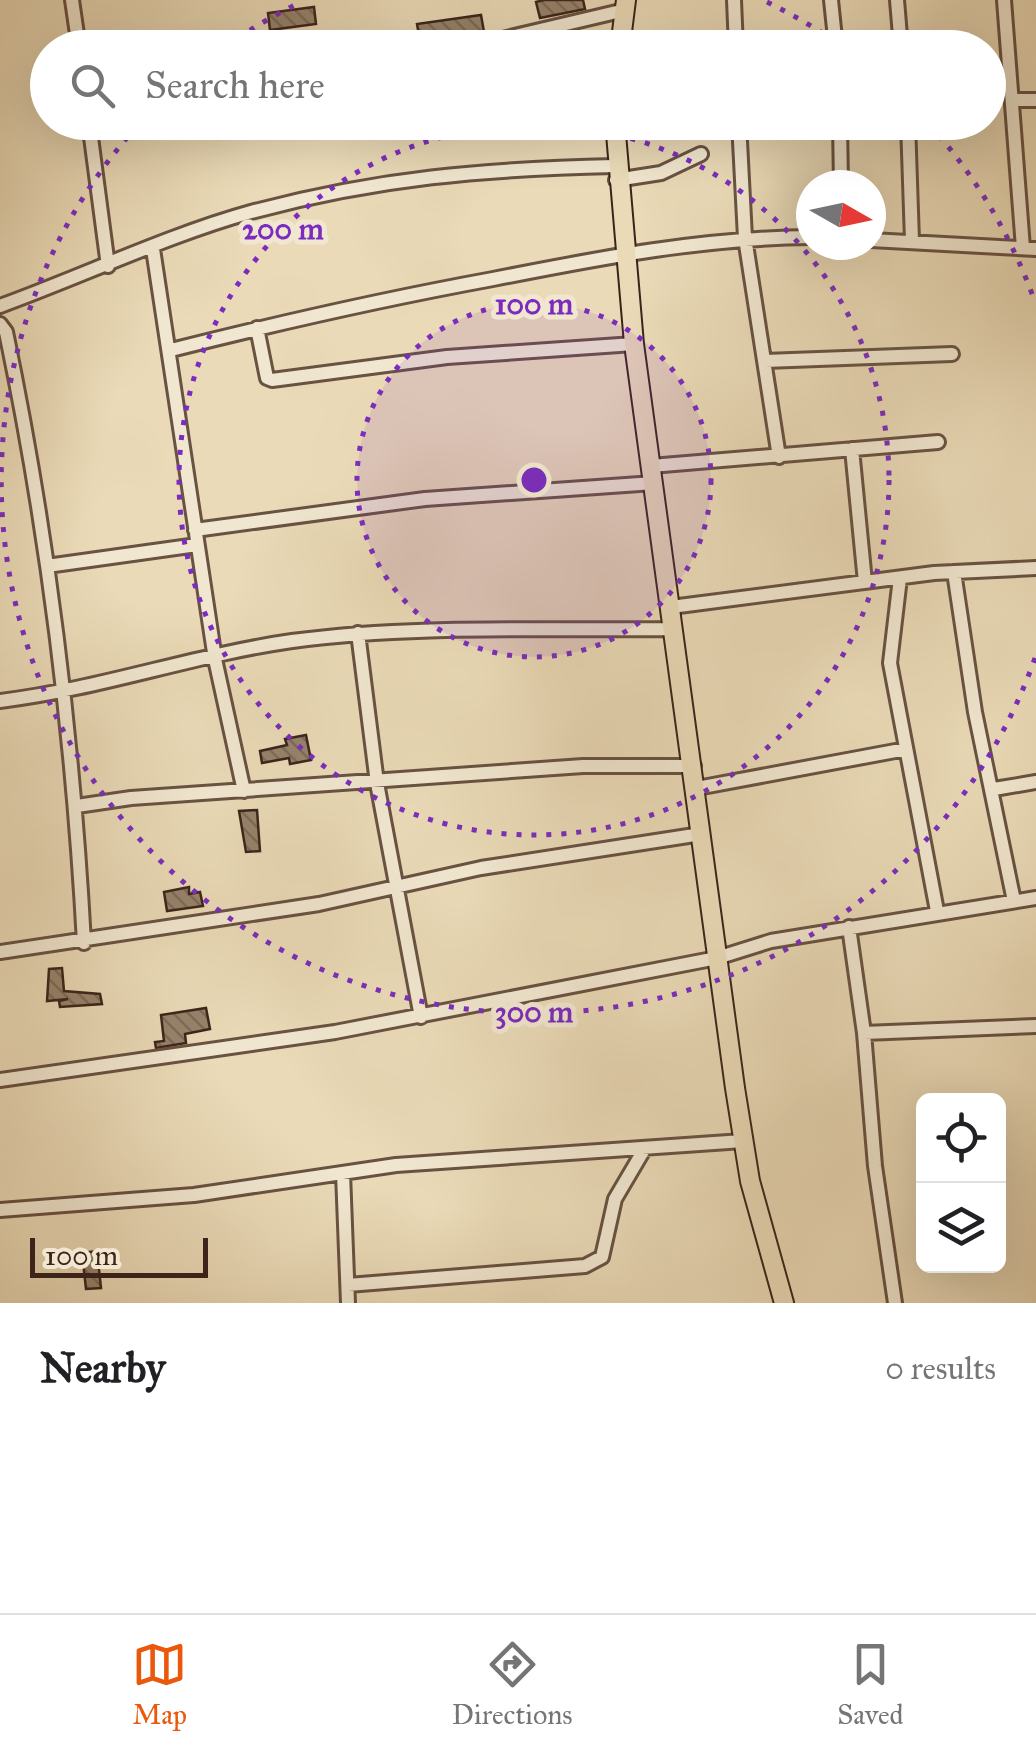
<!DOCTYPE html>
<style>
body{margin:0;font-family:"IM FELL Great Primer",serif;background:#f2f2f2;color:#202124}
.controls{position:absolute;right:30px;bottom:30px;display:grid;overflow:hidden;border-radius:15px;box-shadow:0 10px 40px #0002}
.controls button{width:90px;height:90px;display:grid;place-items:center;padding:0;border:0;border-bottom:2px solid #e0e0e0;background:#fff;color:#202124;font:50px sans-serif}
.compass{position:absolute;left:796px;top:170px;width:90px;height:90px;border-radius:50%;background:#fff;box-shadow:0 10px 40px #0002;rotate:99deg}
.scale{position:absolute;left:30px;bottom:25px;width:178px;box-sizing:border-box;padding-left:10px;border:5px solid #3c241b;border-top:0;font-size:28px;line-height:35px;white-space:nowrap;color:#3c241b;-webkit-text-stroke:8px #f1e7d0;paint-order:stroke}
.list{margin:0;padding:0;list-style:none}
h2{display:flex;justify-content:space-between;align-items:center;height:130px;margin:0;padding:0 40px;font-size:42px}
h2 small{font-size:32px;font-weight:400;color:#757577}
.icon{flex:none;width:55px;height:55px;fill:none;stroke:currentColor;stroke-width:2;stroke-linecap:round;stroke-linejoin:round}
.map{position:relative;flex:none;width:1036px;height:1303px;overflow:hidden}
.search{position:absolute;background:#fff;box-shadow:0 10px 40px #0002;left:30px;right:30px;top:30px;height:110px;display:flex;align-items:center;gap:25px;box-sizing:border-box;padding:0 35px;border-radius:55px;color:#757577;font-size:38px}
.sheet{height:310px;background:#fff}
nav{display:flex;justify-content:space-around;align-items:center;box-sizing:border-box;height:140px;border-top:2px solid #e0e0e0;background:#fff;font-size:28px;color:#757577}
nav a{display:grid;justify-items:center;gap:5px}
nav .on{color:#ea580c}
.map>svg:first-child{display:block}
</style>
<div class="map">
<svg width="1036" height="1303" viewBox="0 0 1036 1303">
<defs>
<pattern id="building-back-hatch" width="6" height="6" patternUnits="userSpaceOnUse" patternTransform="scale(2.5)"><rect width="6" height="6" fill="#96836c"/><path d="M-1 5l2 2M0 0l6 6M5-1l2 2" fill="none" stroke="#7c6b58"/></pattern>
</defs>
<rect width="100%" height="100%" fill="#eadab7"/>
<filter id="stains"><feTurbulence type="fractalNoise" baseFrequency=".002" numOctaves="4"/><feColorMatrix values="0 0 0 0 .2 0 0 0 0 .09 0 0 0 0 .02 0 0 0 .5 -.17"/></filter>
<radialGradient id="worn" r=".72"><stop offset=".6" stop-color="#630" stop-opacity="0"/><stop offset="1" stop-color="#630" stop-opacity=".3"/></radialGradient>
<!-- building -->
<path fill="url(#building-back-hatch)" stroke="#3c241b" stroke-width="2.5" d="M544 0H583L585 9 540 18 536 2Z
M314 7 316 24 270 30 268 13Z
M481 15 484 32 420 41 417 24Z
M306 735 311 760 290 764 289 758 262 763 260 751 287 745 285 739Z
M257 810 260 851 246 852 239 811Z
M189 887V894L200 892 203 906 167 911 164 892Z
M62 968 64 991 100 994 102 1004 60 1007 59 1001 68 999 47 1001 49 969Z
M206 1008 210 1029 185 1034 186 1043 156 1048 155 1042 164 1041 161 1015Z
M97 1251 101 1288 86 1289 82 1253Z"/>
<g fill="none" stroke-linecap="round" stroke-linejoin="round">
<defs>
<path id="minor" d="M72 0 79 48
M734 0 736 48
M831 0 836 48
M897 0 901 48
M1004 0 1023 248
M464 48 625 10
M1014 100H1036
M89 122 108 266
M739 122 745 238 779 457
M840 122 841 185
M908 122 912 241
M616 180 661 173 701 154
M871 240 1036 249
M153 249 215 659 244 791
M0 306C80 277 171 234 251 212 378 178 484 169 615 166
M0 324 6 332C48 534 73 737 84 943
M257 328 267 378 272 380 447 357 634 344
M171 350C278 323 384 299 493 279 599 258 703 238 811 237
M765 361 952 354
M852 449 865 582
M651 466 938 442
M195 530 425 499 654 483
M47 566 197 545
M954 572 975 712 1014 901
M900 578 890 663 937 911
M671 607 934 573 1036 568
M358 633 377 783 421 1017
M0 701C99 689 194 655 292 641 417 624 548 631 674 629
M697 788 906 749
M994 789 1036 782
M77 806 131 798 583 766H694
M849 927 864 1033 1036 1026
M0 952 319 904 481 868 701 834
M864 1033 875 1166 895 1303
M0 1080 335 1032 717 958 771 941 1036 898
M343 1173 348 1303
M0 1210 194 1195 396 1165 743 1141
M348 1285 585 1266 602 1257 615 1199 645 1148"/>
<path id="major" d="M620 48 626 0
M615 122 634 344 735 1088 750 1181 784 1303"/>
</defs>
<!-- minor casing -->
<use href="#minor" stroke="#685242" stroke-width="18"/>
<!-- major casing -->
<use href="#major" stroke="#3c241b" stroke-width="22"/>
<!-- minor -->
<use href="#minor" stroke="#f1e7d0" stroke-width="12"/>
<!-- major -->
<use href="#major" stroke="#eadab7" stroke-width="18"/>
</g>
<!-- distance rings -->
<circle cx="534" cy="480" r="177" fill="#7b2cbf" fill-opacity=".12"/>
<g fill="none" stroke="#7b2cbf" stroke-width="5" stroke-dasharray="5 10">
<circle cx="534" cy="480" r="177"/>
<circle cx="534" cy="480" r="355"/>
<path d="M1035 658A532 532 0 1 1 139 124M225 47A532 532 0 0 1 301 2M767 2A532 532 0 0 1 843 47M929 124A532 532 0 0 1 1035 302"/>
</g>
<circle cx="534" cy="480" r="15" fill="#7b2cbf" stroke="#f1e7d0" stroke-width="5"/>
<g font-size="30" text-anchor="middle" font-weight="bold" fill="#7b2cbf" stroke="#f1e7d0" stroke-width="10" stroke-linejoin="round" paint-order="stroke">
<text x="283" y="239">200 m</text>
<text x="534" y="314">100 m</text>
<text x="534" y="1022">300 m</text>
</g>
<rect width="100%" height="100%" filter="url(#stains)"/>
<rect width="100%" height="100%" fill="url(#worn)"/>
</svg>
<div class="controls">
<button><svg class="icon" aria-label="locate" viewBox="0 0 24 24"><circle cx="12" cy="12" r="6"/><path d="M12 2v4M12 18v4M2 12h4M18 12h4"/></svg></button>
<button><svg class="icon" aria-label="layers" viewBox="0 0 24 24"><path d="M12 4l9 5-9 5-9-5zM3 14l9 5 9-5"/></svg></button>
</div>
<svg class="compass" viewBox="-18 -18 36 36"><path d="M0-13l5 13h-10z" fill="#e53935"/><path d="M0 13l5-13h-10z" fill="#757577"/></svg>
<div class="scale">100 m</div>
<div class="search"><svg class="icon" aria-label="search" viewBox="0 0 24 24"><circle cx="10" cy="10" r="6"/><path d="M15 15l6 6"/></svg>Search here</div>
</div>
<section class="sheet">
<h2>Nearby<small>0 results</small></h2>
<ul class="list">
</ul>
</section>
<nav>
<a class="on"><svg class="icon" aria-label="map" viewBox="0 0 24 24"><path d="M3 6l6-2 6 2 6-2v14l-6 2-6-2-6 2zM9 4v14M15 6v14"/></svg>Map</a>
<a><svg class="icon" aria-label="directions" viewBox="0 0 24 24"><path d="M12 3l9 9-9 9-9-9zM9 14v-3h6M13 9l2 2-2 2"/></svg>Directions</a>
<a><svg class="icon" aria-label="saved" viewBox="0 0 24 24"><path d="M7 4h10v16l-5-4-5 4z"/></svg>Saved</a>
</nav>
